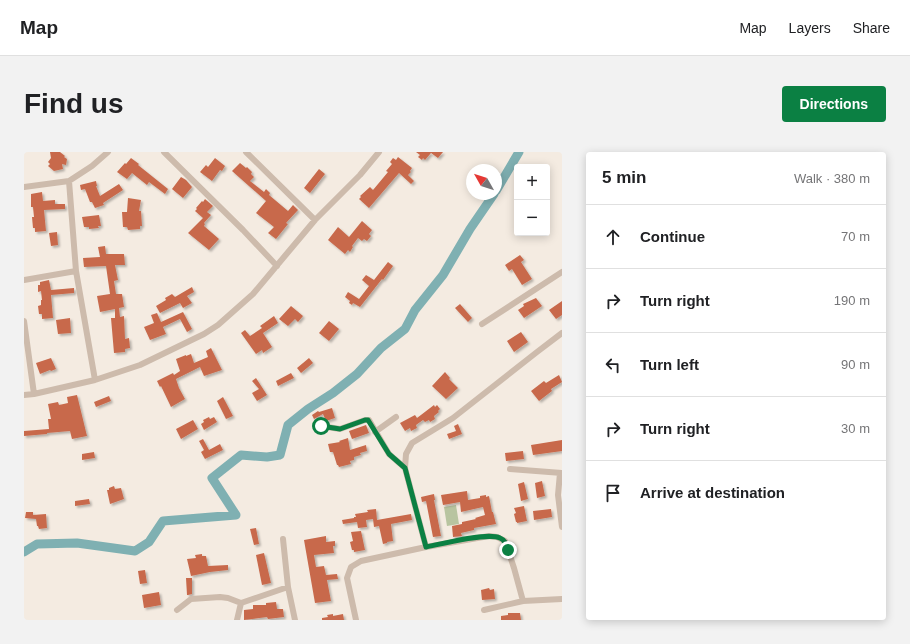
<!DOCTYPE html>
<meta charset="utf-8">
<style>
body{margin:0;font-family:Helvetica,sans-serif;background:#f2f2f2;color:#202124}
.controls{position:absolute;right:12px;top:12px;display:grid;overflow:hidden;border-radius:4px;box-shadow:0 2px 10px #0003}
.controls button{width:36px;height:36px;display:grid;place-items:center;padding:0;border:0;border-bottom:1px solid #e0e0e0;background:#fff;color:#202124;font:20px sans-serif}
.compass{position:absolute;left:442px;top:12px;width:36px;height:36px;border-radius:50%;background:#fff;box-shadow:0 2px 10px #0003;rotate:309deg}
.stop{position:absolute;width:12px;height:12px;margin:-9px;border:3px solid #0b8043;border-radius:50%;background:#fff}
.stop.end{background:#0b8043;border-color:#fff;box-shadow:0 1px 4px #0008}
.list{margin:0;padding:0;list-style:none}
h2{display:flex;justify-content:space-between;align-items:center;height:52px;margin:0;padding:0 16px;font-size:17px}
h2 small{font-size:13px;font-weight:400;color:#757577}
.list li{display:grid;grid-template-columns:26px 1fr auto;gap:12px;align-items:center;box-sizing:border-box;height:64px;padding:0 16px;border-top:1px solid #e0e0e0}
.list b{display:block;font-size:15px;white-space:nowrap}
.list em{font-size:13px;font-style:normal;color:#757577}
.icon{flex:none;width:22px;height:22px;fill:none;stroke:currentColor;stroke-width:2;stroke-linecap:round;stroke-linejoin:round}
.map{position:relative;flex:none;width:538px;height:468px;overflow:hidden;border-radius:4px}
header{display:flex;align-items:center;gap:24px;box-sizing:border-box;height:56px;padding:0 20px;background:#fff;border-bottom:1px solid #e0e0e0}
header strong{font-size:19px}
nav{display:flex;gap:22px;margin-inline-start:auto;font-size:14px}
.intro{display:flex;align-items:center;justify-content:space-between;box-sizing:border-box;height:96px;padding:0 24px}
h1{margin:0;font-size:28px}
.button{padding:10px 18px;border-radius:4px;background:#0b8043;color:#fff;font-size:14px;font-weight:700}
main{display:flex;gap:24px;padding:0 24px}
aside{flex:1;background:#fff;border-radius:4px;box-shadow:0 2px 10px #0003}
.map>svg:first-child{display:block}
</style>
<header>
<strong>Map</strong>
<nav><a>Map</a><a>Layers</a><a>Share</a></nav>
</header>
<div class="intro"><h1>Find us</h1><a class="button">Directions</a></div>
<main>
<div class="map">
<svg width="538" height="468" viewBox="0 0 538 468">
<defs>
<filter id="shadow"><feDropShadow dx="2" dy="2" stdDeviation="1" flood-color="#0004"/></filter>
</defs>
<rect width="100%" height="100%" fill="#f4ebe1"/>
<!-- green -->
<path fill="#b8c4a0" d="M432 353 435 372 423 374 420 355Z"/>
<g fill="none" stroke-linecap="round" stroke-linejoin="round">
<!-- river -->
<path stroke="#7fb0b2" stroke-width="9" d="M472 39 495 0
M0 400 13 392 53 391 111 399 125 390 139 369 212 363 188 326 217 303 243 305 256 303 264 273 284 257 309 241 333 222 357 196 381 177 391 158 419 123 446 77 470 42"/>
</g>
<!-- building -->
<path fill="#c8694b" filter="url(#shadow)" d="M26 0H36L41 4 40 5 43 7 42 13 38 12 39 17 30 19 24 14 26 12 24 10 27 6Z
M392 0H419L414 6 407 1 401 8 399 6 398 8 394 5 396 3Z
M374 5 388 16 386 19 387 20 384 23 390 29 387 32 375 21 345 56 335 47 337 45 336 44 346 35 349 38 364 20 362 19 368 12 366 10 369 6 372 8Z
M107 6 115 12 114 13 144 37 141 42 125 30 123 33 108 21 103 27 93 20 101 11 102 12Z
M191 6 201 14 198 19 196 18 188 29 176 20 182 13 184 15Z
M216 11 222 16 223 15 228 20 227 22 230 25 226 29 240 40 242 37 246 41 245 43 264 59 269 53 274 58 262 71 264 72 252 87 244 81 250 75 232 61 242 49 208 19Z
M295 17 301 22 286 41 280 36Z
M157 25 162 28 168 35 159 46 148 37Z
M72 29 73 34H72L76 44 95 32 99 38 79 51 80 53 71 56 68 50H66L61 37 57 38 56 33Z
M18 40 19 49 31 48V52H41V57L20 58 22 79 11 80V76H9L8 65H10L9 55H7V42Z
M104 46 117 48 115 59H117L118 74H116V77L104 78 103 75H99L98 60H103Z
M181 47 189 54 183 60 187 63 180 71 181 72 180 74 195 87 185 98 164 81 179 66 171 59 173 57 172 56 178 49 179 50Z
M75 63 77 74H74L75 76 65 77V75H60L58 65Z
M338 69 348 78 345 82 347 84 343 89 340 87 338 89 334 86 328 94 329 95 326 100 324 98 321 102 304 88 314 75 325 85Z
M33 80 34 93 27 94 25 81Z
M81 94 82 102H100L101 113H91L94 128 90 129 92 142H98L100 155 95 156 96 165 100 164 101 187 105 186 106 196 101 197V200L90 201 87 166H91V157L76 160 73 144 86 142 82 114 60 115 59 106 76 105 74 95Z
M496 103 500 108 497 110 508 127 498 133 488 117 485 119 481 113Z
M364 110 369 114 359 128 358 127 336 155 329 151 328 153 325 151 326 149 321 145 324 140 335 147 345 134 338 128 342 123 350 128Z
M25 128 27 138 50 136V141L27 143 29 166 18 167V162H15L14 154 17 153V148H18L17 139 14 140V133H16V130Z
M168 135 170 140 163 144 168 151 159 156 156 151 136 161 132 154 142 148 141 146 148 142 151 145Z
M512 146 518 154 500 166 494 158 500 154 499 152Z
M538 149V163L532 167 525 158Z
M436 152 448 166 444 170 431 156Z
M267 154 279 164 274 170 271 167 264 174 255 167Z
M159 160 168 177 163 180 156 167 139 175 142 182 126 188 120 175 130 171 127 163 133 161 137 170Z
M250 164 254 171 239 181 248 195 239 201 238 198 232 202 217 181 221 178 226 184 238 176 236 174Z
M46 166 47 181 34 182 32 168Z
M305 169 315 177 305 189 295 181Z
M497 180 504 190 490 200 483 189Z
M187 196 198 218 180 224 176 215 152 227 155 236 161 247 147 255 137 234 136 235 133 229 149 221 150 223 156 219 152 207 162 203V204L167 202 170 211 184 205 182 199Z
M27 206 32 217 27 219 26 218 16 222 12 211Z
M285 206 289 211 277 221 273 216Z
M421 220 426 226 425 227 434 236 422 247 408 234Z
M267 221 270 226 254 234 252 229Z
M535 223 538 230 527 237 528 239 515 249 507 239 520 229 522 231Z
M232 226 243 243 233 249 228 241 235 237 228 229Z
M53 243 63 284 48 287 46 279 23 281V282L0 284V279L25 277 24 267H27L24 252 34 250 35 253 44 251 43 245Z
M85 244 87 249 72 255 70 250Z
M199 245 209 264 202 267 193 249Z
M410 253 411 255 413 253 416 257 414 259 415 260 410 264 411 267 406 270 405 268 401 270 399 268 392 273 393 276 387 279 386 276 381 279 376 271 391 263 393 266Z
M308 256 311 266 302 269 299 262 290 267 288 263 294 259 295 260Z
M185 265 186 267 190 265 193 270 180 278 177 272 180 270 179 268Z
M169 268 174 277 157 287 152 277Z
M434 272 438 282 425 287 423 282 432 279 430 274Z
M342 273 345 281 328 287 325 279Z
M324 286 326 298 342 293 343 299 336 301 337 303 330 305V308L326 309 327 312 315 315 314 313H313L309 300H306L304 292 316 290 315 289Z
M179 287 185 298 196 292 199 298 181 307 177 300 180 298 175 289Z
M538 288V299L509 303 507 293Z
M499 299 500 307 482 309 481 301Z
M70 300 71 306 58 308V302Z
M518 329 521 344 513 346 511 331Z
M500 330 504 347 497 349 494 332Z
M90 334 91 337 97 336 100 347 86 352 83 338H85V336Z
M443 339 444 348 456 346V344L462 343V345L465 344 468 360H469L472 372 450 376V378L437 381 438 384 429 385 428 374 438 372V370L452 367 451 366 461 363 459 355 437 360 436 350 419 353 417 343Z
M410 342 411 348H410L417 384 409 385 402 349 398 350 397 345Z
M65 347 66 352 51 354V349Z
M500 354 503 369 493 371V370H492L490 362 492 361 490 356Z
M352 357 353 368 387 362 388 368 367 372 369 389 363 390V391L359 392 355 374 350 375 349 367 342 368 343 375 334 376 333 370 319 372 318 368 330 366V365H332L331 362 344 360 343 358Z
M527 357 528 365 510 368 509 359Z
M2 360H9V363L22 362 23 376 15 377 14 374H13L12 367 1 366Z
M232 376 235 392 230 393 226 377Z
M337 379 341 398 330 400V398H328L326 390 329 389 327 380Z
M302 384V390L311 389V394H309L310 401 290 403 292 415 300 414 302 423 313 422 314 427 303 428 307 449 291 451 280 388Z
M240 401 247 431 238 433 232 403Z
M178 402V404H182L184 414 204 413V418L186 420 167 424 163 407 172 406 171 403Z
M121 418 123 431 116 432 114 419Z
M162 426H168V442L164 443H163Z
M465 436 466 438 470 437 471 447 458 448 457 438Z
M135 440 137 453 120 456 118 443Z
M252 450 253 457H259L260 465 244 467 243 465 220 468V458L229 457V453H242V451Z
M484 461H496L497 468H477V464L484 463Z
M309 462V464L319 462 320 468H298V466L304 465 303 463Z"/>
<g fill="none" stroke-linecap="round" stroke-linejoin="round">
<!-- minor -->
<path stroke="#cdbbac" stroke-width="6" d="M140 0 219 78 253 114
M222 0 291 68
M45 29 52 119 71 228
M0 35 45 29 68 14 84 0
M0 128 52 119
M0 169 10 242 0 243
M458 172 538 120
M10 242 71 228 116 213 180 182 194 173 229 142 291 68 336 23 355 0
M297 274 316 277 341 268H345L365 302 381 316
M351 280 372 265
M486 317 538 321
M536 321 534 343 538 375
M259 387 264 435 271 468
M402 395 381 316 382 302 388 291 429 266 513 200 538 181
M153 458 167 447 196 445 204 446 217 451 264 435
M460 458 499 449 538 447
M213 468 217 451
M332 468 323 426 327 415 337 409 402 395 465 384 473 385 481 389 490 416 499 449"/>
</g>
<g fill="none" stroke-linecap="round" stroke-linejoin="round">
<!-- route -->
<path stroke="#0b8043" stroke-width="5" d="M297 274 316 277 341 268H344L365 302 381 316 402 395C417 392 463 380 476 386 481 388 482 392 484 398"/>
</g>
</svg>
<div class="controls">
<button>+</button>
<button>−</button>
</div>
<svg class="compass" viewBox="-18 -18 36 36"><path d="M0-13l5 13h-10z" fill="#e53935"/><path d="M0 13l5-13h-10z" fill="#757577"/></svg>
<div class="stop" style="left:297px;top:274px"></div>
<div class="stop end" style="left:484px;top:398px"></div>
</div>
<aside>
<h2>5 min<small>Walk · 380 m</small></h2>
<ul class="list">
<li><svg class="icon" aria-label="ahead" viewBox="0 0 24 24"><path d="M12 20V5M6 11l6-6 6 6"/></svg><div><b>Continue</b></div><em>70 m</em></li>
<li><svg class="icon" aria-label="right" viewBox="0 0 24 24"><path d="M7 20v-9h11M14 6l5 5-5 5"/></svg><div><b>Turn right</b></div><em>190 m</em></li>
<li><svg class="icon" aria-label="left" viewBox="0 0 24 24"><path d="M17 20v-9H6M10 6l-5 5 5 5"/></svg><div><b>Turn left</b></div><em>90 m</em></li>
<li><svg class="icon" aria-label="right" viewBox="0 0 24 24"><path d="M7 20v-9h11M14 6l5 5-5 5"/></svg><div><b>Turn right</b></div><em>30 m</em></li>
<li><svg class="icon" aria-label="arrive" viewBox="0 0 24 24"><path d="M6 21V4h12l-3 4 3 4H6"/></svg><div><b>Arrive at destination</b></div></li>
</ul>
</aside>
</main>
